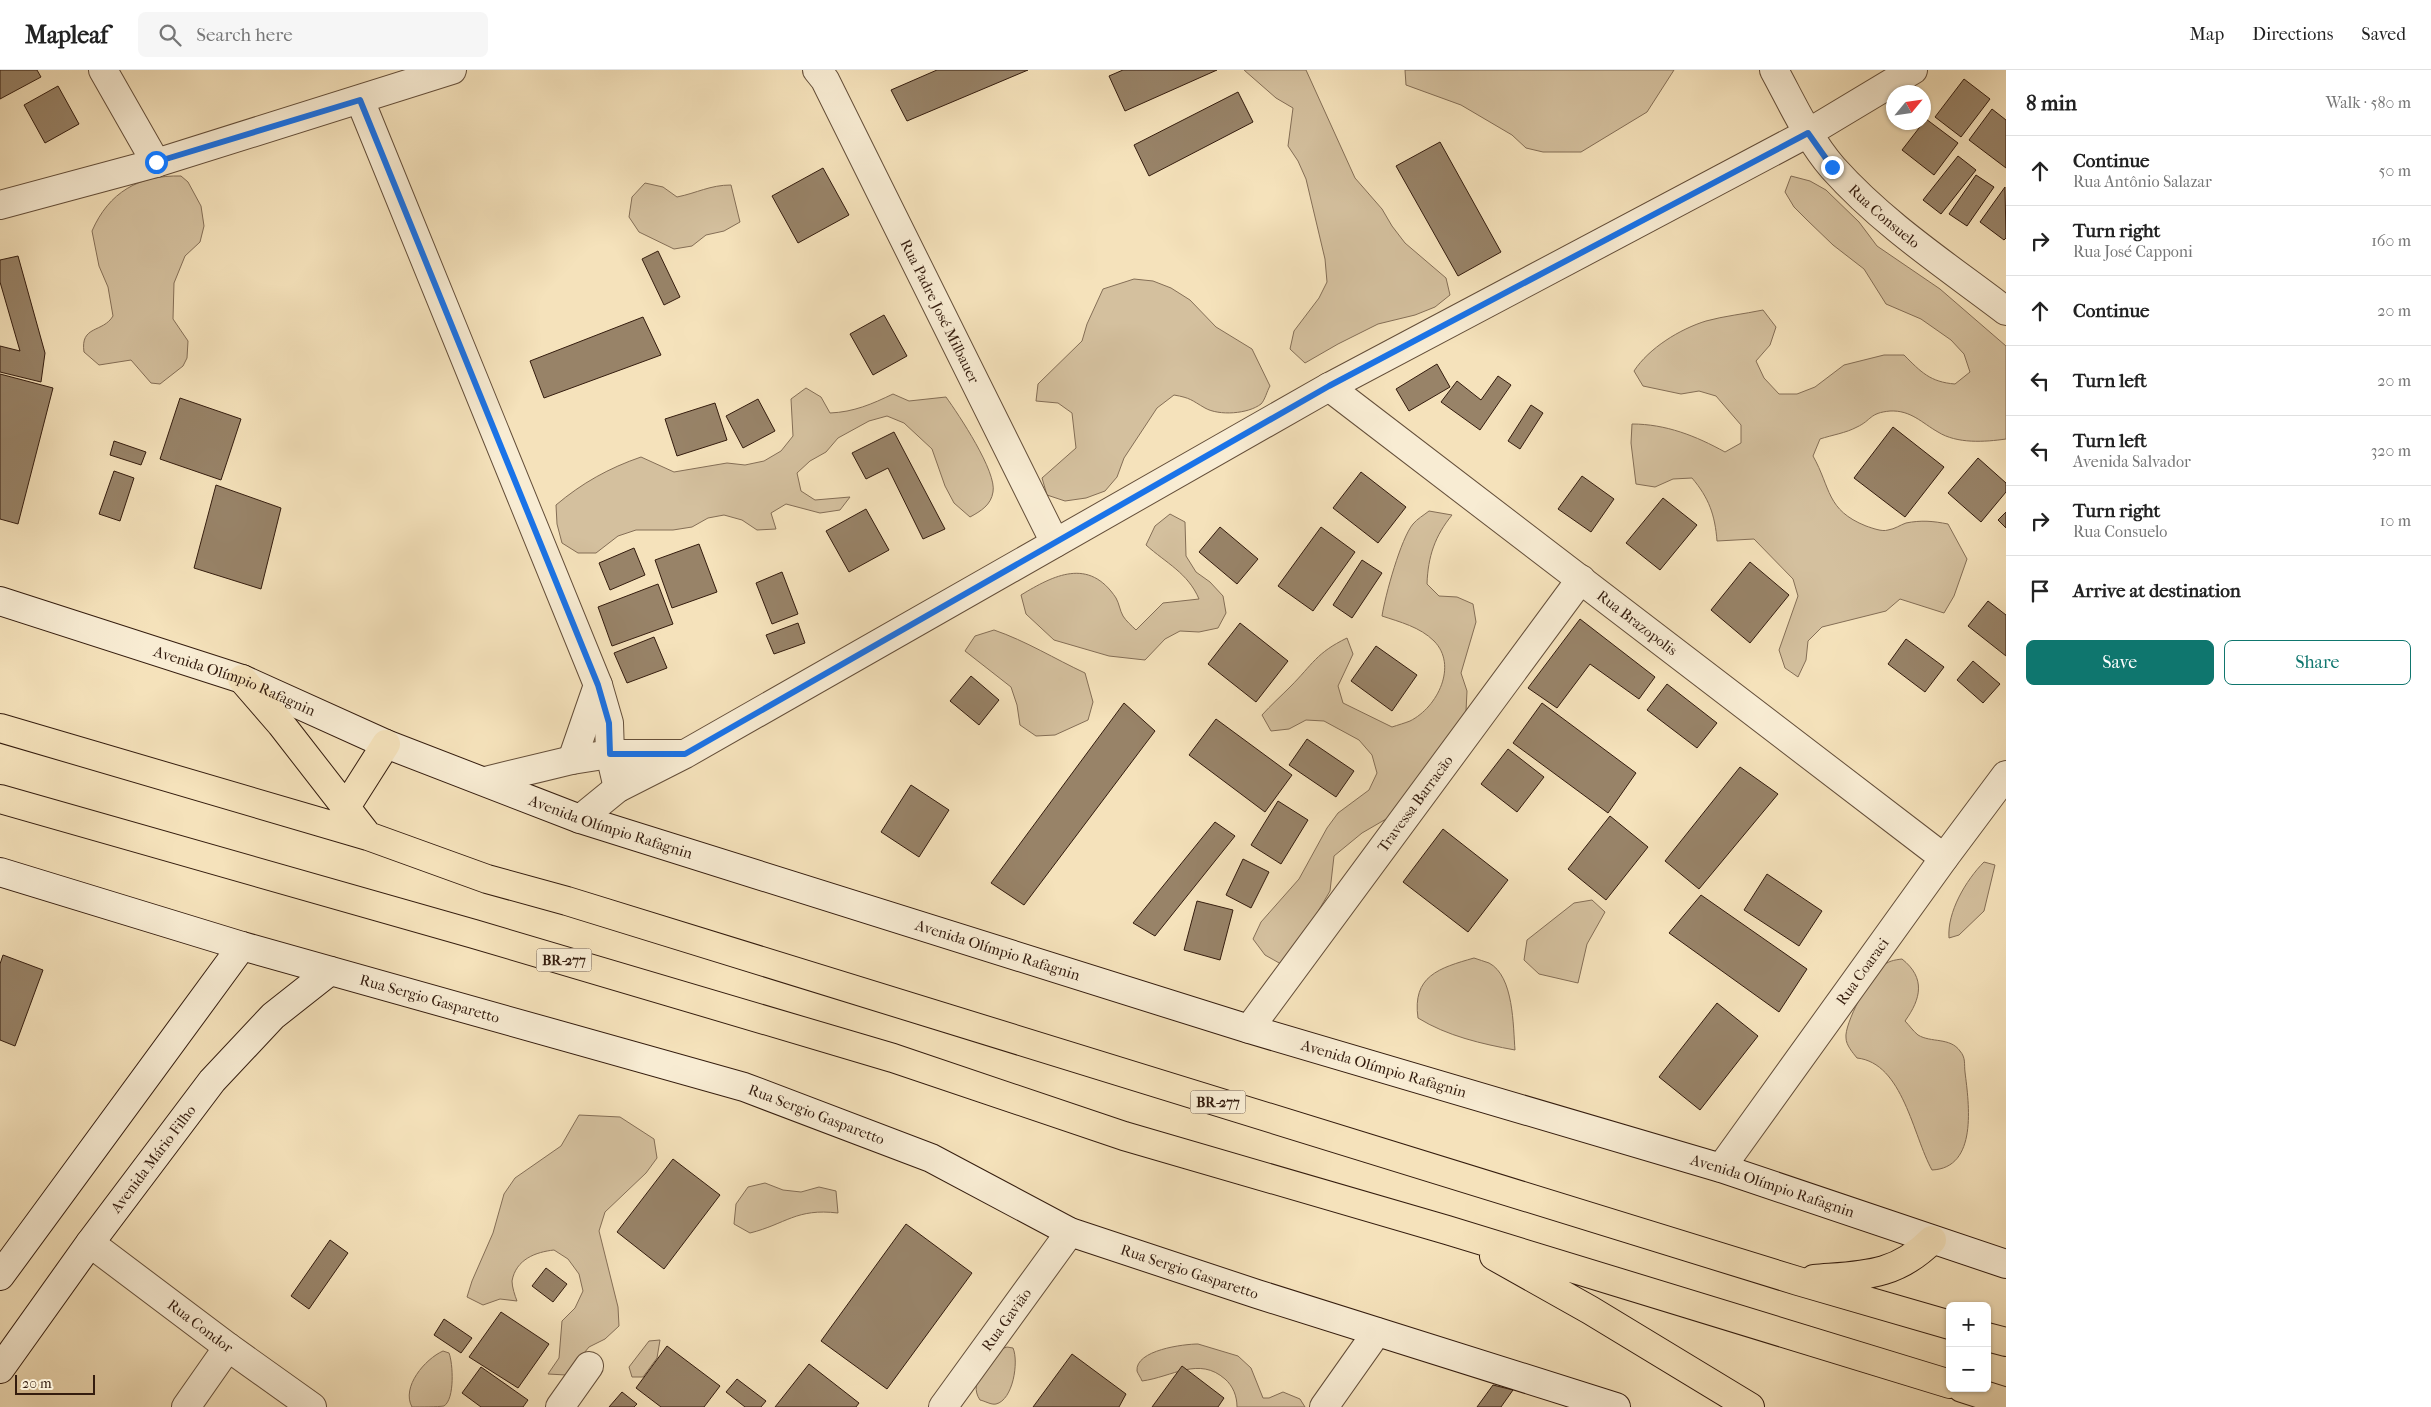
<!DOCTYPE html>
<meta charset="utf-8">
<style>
body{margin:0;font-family:"IM FELL French Canon",serif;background:#f6f6f6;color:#222}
.controls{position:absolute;right:15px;bottom:15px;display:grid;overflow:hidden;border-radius:8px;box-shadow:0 1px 4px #0004}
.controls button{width:45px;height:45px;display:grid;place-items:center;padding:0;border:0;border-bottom:1px solid #e0e0e0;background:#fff;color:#222;font:25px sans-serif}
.compass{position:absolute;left:1886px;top:15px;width:45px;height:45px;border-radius:50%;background:#fff;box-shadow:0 1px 4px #0004;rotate:61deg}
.scale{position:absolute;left:15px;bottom:12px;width:80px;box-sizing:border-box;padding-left:5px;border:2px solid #341c0e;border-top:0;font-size:14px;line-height:18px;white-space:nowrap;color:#341c0e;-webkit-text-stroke:4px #f8ecd3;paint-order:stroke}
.stop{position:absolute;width:15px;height:15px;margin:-11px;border:4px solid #1a73e8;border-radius:50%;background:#fff}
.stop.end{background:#1a73e8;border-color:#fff;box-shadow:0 1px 5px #0008}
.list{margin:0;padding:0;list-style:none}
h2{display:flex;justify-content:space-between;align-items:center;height:65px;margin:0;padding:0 20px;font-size:21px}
h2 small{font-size:16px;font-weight:400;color:#767676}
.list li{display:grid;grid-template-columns:32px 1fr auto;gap:15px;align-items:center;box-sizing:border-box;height:70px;padding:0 20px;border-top:1px solid #e0e0e0}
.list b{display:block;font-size:19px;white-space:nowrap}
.list p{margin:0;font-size:16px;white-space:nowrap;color:#767676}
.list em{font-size:16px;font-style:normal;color:#767676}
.actions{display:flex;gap:10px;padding:15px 20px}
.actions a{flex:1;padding:11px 0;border:1px solid #0f766e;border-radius:8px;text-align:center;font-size:18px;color:#0f766e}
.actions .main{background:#0f766e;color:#fff}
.icon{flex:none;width:28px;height:28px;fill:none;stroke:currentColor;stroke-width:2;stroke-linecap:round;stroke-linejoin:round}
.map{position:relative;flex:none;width:2006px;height:1337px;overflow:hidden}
header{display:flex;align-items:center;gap:30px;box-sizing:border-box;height:70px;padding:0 25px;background:#fff;border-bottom:1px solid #e0e0e0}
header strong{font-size:24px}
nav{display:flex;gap:28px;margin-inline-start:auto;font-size:18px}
.search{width:350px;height:45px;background:#f6f6f6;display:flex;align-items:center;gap:12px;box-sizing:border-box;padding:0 18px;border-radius:8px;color:#767676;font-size:19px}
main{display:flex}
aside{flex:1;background:#fff}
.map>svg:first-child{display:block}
</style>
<header>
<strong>Mapleaf</strong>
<div class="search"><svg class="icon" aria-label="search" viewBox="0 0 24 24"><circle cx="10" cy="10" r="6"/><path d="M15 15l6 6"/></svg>Search here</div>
<nav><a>Map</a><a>Directions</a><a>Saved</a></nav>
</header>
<main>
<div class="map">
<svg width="2006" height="1337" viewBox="0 0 2006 1337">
<rect width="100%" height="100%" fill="#f5e2bb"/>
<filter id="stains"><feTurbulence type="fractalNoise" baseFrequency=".004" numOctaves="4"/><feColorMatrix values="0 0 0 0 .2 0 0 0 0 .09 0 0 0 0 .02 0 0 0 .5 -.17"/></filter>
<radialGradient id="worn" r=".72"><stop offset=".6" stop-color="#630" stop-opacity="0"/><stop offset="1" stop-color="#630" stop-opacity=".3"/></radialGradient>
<!-- green -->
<path fill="#d4c09e" stroke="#846e56" d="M1244 0H1306L1355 108 1382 139 1392 156 1405 173 1446 208 1450 225 1435 237 1415 245 1378 254 1338 274 1305 293 1290 279 1294 261 1319 228 1327 212 1325 189 1306 109 1298 91 1288 76 1293 38 1276 28Z
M1405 0H1674L1647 42 1581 82H1543L1526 78 1512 65 1461 35 1406 15Z
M181 106 188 112 201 136 204 156 200 172 185 186 174 213 173 249 188 271 187 288 183 296 160 314 151 313 131 290 99 295 84 282C80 255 103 263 113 246L108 217 99 196 92 161C109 122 139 105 181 106Z
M1791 106 1810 111 1826 120 1859 152 1877 176 1940 219 2006 276V369C1985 372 1957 374 1938 362 1922 353 1911 340 1890 341 1869 343 1872 350 1857 357 1846 363 1832 365 1820 369L1813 386C1831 418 1826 440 1866 456 1872 458 1882 462 1888 460 1895 459 1900 455 1906 453 1921 450 1933 451 1948 454L1967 489 1954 526 1944 543 1900 529 1886 541 1822 557 1808 571 1806 590 1798 607 1785 598 1779 580 1798 526 1793 509 1754 469 1717 471C1715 445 1709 428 1692 408L1673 409 1655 417 1636 414 1631 373 1632 354C1666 354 1696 366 1725 382L1741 373V355L1716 326 1699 321 1681 324 1643 316 1634 301C1649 278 1680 259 1706 251 1724 246 1744 244 1763 240L1776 257 1770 275 1756 291 1764 308 1779 324H1797L1815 317 1844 295 1884 285H1904C1921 302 1930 312 1955 314L1970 302 1964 284 1951 270 1921 249 1886 234 1864 199 1833 175 1807 150 1794 137 1785 122Z
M645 113 663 117 677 127C697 123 710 115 731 115L740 152 724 161 706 165 692 176 674 179 639 162 629 147 632 127Z
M1134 209 1153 211 1171 218 1190 230 1216 257 1252 279 1270 316C1267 321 1265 330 1261 334 1248 344 1219 346 1205 338 1191 330 1191 328 1174 325L1157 338 1124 388 1117 407 1105 421 1086 428 1065 431 1047 425 1042 408 1076 378 1072 343 1058 333 1036 331 1038 314 1082 271 1087 254 1103 219Z
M806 318 821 327 830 343C854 342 872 334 893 324L909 331 946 327C959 345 997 402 993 422 991 435 981 441 970 447L954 433 945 416 932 379 904 353 887 346 869 351 838 368 826 382 810 391 797 403 801 421 815 430 850 427 840 440 820 443 786 434 771 443 776 459 757 460 742 450 724 445 708 448 692 457 673 460H636L618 466 596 483H578L562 473 557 454 556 435C582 413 609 398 641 387L674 402 727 393 745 395 764 391 781 381 793 366 791 329Z
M1429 441 1452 445C1435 466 1428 486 1427 514L1439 526 1457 527 1473 534 1476 552 1461 603 1467 621 1466 641 1453 677 1393 745 1362 763 1334 786 1330 821 1303 867 1281 894 1265 885 1253 869 1261 852 1299 809 1327 758 1338 743 1369 720 1377 703 1372 685 1359 670 1324 651 1306 650 1289 659 1271 661 1262 645C1271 635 1281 626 1290 617 1313 594 1316 583 1347 568L1353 584 1338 616 1343 633 1392 657C1398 655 1405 653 1410 651 1438 637 1458 595 1434 571 1420 557 1400 552 1382 546 1385 526 1401 468 1413 454 1417 449 1424 445 1429 441Z
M1170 444 1185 452 1186 486 1196 502 1210 512 1223 526 1226 543 1218 558 1199 562 1180 561 1165 569 1145 590 1109 586 1054 570 1026 544 1021 525C1054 505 1089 487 1116 528 1119 533 1120 541 1123 546 1126 551 1132 556 1136 560L1163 533 1199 529C1188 503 1166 493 1146 475L1155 456Z
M994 560C1026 571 1055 589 1085 603L1093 632 1088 650 1055 665 1036 666 1020 655 1017 635 1011 617 965 581 975 566Z
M1984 792 1995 795 1984 841 1959 865 1949 868C1947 842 1966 810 1984 792Z
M1592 830 1605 842 1587 874 1578 913 1539 904 1524 890 1527 870 1574 833Z
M1474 888C1479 890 1484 891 1489 893 1514 906 1513 956 1515 980 1482 974 1447 966 1418 948 1412 906 1439 898 1474 888Z
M1902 889C1926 908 1921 929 1905 951 1909 955 1913 961 1918 965 1931 973 1950 967 1960 981 1966 988 1964 994 1965 1002 1969 1034 1978 1098 1932 1100 1913 1066 1903 993 1857 988 1853 983 1846 975 1846 968 1844 954 1870 906 1881 897 1888 891 1894 890 1902 889Z
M579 1045 620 1047 654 1069 657 1088 646 1103 605 1142 599 1161 618 1237 619 1256 605 1269 589 1277 566 1305 548 1304 559 1288 562 1251 575 1238 583 1221 579 1204 568 1189 554 1180C536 1182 516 1189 512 1211 512 1217 515 1226 517 1231L500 1229 483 1235 467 1227 472 1211 493 1163 504 1124 515 1108 561 1076Z
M765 1113 783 1120 801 1122 819 1117 836 1121 838 1143C796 1138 786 1154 750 1163L734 1154 736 1134 748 1117Z
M660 1270 657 1288 643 1307H632L629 1297 649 1271Z
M1198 1274 1238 1286 1251 1298 1263 1328H1269L1283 1322 1300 1329 1305 1337H1237C1237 1326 1233 1316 1225 1309 1199 1286 1172 1307 1142 1311 1141 1308 1138 1304 1137 1301 1135 1280 1184 1274 1198 1274Z
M1007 1277 1013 1278C1019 1292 1013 1330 996 1334 991 1335 985 1331 980 1330 967 1311 990 1293 1001 1279Z
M443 1281 449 1283C453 1293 455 1329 444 1336 437 1337 421 1337 412 1337 401 1317 425 1289 443 1281Z"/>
<!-- building -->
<path fill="#988368" stroke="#341c0e" d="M0 0H37L41 7 0 29Z
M937 0H1028L907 51 891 20Z
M1123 0H1217L1125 41 1109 6Z
M1964 9 1990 29 1961 67 1935 47Z
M58 16 79 54 45 73 24 35Z
M1238 22 1253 52 1149 106 1134 75Z
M1992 39 2006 50V98L1969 70Z
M1926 49 1958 73 1934 105 1902 80Z
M1440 72 1501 182 1458 206 1396 96Z
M1958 86 1976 100 1941 144 1923 130Z
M823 98 849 145 798 173 772 126Z
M1976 105 1994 117 1967 156 1949 144Z
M2005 117 2006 168 2004 170 1980 152Z
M658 181 680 227 664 235 642 189Z
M18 186 45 283 41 312 0 302V276L20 281 0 212V190Z
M884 245 907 286 873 305 850 264Z
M643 247 661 285 544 328 530 291Z
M1437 294 1450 317 1409 341 1396 319Z
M0 304 53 318 18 454 0 449Z
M1498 306 1511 315 1480 360 1441 332 1457 311 1481 330Z
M180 328 241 349 221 410 160 389Z
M758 329 775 361 743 378 726 346Z
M715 333 727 370 677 386 665 349Z
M1531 335 1543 343 1520 379 1508 371Z
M1893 357 1944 397 1905 447 1854 408Z
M894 362 945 459 923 469 888 398 866 409 852 383Z
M114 371 146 382 141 395 110 385Z
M1978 388 2006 413V422L1981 452 1948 423Z
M114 401 134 408 120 451 99 444Z
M1361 402 1406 437 1378 473 1333 438Z
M1582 406 1614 429 1591 462 1558 439Z
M216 415 281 438 261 519 194 498Z
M1663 428 1697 455 1660 500 1626 473Z
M866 439 889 480 849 502 826 461Z
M2006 442V458L1998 450Z
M1220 457 1258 489 1237 514 1199 482Z
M1321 457 1355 482 1313 541 1278 516Z
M699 474 717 522 672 538 655 490Z
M634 478 645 505 610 520 599 493Z
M1362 490 1382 503 1352 548 1333 535Z
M1750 492 1789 525 1750 573 1711 540Z
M782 502 798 544 772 554 756 513Z
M658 514 673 554 612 576 598 537Z
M1988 531 2006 545V586L1968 556Z
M1580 549 1655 607 1639 629 1590 594 1557 638 1528 618Z
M798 553 805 573 774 584 766 565Z
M1240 553 1288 591 1256 632 1208 594Z
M654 567 667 598 627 613 614 583Z
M1906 569 1944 597 1925 622 1888 594Z
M1376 576 1417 605 1392 641 1351 611Z
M1973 591 2000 614 1983 633 1957 610Z
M971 606 999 630 979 655 950 631Z
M1667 614 1717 653 1697 678 1647 640Z
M1124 633 1155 661 1024 835 991 813Z
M1542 633 1636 703 1608 743 1513 673Z
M1216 649 1292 705 1265 742 1189 685Z
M1307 669 1354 701 1336 727 1289 695Z
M1508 679 1544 707 1517 742 1481 714Z
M1740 697 1778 724 1699 819 1665 791Z
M911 715 949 740 919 787 881 762Z
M1278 731 1308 750 1281 794 1251 775Z
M1610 746 1648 777 1606 830 1568 799Z
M1215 752 1235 766 1155 866 1133 853Z
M1443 759 1508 810 1468 862 1403 812Z
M1243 789 1269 802 1251 838 1226 825Z
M1767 804 1822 841 1799 876 1744 840Z
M1701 825 1807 899 1779 942 1669 863Z
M1197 831 1233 840 1220 890 1184 880Z
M3 885 43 900 15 976 0 970V894Z
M1717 933 1758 966 1700 1040 1659 1007Z
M673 1089 720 1125 664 1199 617 1162Z
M906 1154 972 1203 887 1319 821 1271Z
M330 1170 348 1183 309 1239 291 1226Z
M546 1198 567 1214 553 1232 532 1216Z
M501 1242 549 1274 518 1318 469 1287Z
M444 1249 472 1268 461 1283 434 1265Z
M667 1276 720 1316 704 1337H661L636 1318Z
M1072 1284 1126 1324 1119 1337H1033Z
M809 1294 859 1333 856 1337H775Z
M1182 1296 1224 1328 1218 1337H1152Z
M481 1297 528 1330 523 1337H481L462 1323Z
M737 1309 766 1331 761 1337H745L726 1322Z
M1493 1315 1513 1320 1501 1337H1477Z
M622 1322 637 1334 634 1337H609Z"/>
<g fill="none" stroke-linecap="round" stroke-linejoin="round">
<defs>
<g id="street">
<path d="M103 0 156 93"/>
<path id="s1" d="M817 0 825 10 1055 473"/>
<path id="s2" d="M1774 0C1792 33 1808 69 1833 98 1883 154 1947 196 2006 241"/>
<path d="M360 30 598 615 609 653 610 684 618 718"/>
<path d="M0 135 156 93 452 0"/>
<path id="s3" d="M1329 317 1944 788"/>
<path d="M572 690 598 615"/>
<path d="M485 711 572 690 610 684H681"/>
<path d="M580 749 618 718 685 684 1329 317 1808 63 1913 0"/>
<path id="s4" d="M1249 959 1581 509"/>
<path id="s5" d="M1721 1098 1944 788 2006 705"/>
<path id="s6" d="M90 1173 228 1277 312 1337"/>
<path d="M186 1337 228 1277"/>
<path d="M560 1337 589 1296"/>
<path id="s7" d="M943 1337 1070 1162"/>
<path d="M1324 1337 1377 1262"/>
</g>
<g id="secondary">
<path id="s8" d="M0 531 242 609 386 674 580 749 1249 959 1721 1098 2006 1194"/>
<path id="s9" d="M0 802 242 876 744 1017 931 1088 1070 1162 1257 1224 1616 1337"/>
<path d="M0 1206 242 876"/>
<path id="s10" d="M0 1299 90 1173 212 1011 273 946 330 901"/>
</g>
<path id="highway" d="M242 609 281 654 368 766
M0 658 368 766 487 809 567 831 1798 1211 1950 1255
M0 729 474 864 893 988 1124 1066 1447 1160 1950 1314
M346 737 386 674
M1494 1186 1590 1240 1750 1337
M1814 1209C1863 1205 1895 1207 1932 1170
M1987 1267 2006 1272
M1962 1318 2006 1332"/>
</defs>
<!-- street casing -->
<use href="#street" stroke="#644e39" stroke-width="30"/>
<!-- secondary casing -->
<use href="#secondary" stroke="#341c0e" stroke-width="30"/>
<!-- highway casing -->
<use href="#highway" stroke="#341c0e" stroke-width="30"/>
<!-- street -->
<use href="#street" stroke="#f8ecd3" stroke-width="28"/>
<!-- secondary -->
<use href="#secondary" stroke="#f8ecd3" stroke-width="28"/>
<!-- highway -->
<use href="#highway" stroke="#f5e2bb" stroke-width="28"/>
</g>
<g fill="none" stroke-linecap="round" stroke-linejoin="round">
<!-- route -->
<path stroke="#1a73e8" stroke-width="6" d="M156 92 360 30 598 615 609 653 610 684H685L1329 316 1808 63 1832 97"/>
</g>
<g text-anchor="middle" stroke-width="4" stroke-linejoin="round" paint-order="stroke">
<!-- shield labels -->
<g fill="#f8ecd3" stroke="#6f5a49" stroke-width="1">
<rect x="536.5" y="878.5" width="55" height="23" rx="4"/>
<rect x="1190.5" y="1020.5" width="55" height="23" rx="4"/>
</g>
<g font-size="14" font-weight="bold" fill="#341c0e">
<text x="564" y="895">BR-277</text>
<text x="1218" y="1037">BR-277</text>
</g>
<!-- street labels -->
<g font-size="15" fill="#341c0e" stroke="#f8ecd3">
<text dy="5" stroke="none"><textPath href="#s2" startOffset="185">Rua Consuelo</textPath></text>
<text dy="5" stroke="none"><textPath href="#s1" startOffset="271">Rua Padre José Milbauer</textPath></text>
<text dy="5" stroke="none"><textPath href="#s3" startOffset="388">Rua Brazopolis</textPath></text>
<text dy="5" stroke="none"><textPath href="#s8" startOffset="248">Avenida Olímpio Rafagnin</textPath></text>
<text dy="5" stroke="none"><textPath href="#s4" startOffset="280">Travessa Barracão</textPath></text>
<text dy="5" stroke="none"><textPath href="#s8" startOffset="652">Avenida Olímpio Rafagnin</textPath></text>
<text dy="5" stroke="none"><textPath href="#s8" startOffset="1058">Avenida Olímpio Rafagnin</textPath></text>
<text dy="5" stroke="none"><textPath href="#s5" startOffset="242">Rua Coaraci</textPath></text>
<text dy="5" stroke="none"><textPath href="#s9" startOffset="448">Rua Sergio Gasparetto</textPath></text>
<text dy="5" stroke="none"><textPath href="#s8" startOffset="1462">Avenida Olímpio Rafagnin</textPath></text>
<text dy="5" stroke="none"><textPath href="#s9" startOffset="852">Rua Sergio Gasparetto</textPath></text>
<text dy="5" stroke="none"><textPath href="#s10" startOffset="260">Avenida Mário Filho</textPath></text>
<text dy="5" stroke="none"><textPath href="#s8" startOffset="1868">Avenida Olímpio Rafagnin</textPath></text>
<text dy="5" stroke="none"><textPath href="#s9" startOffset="1258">Rua Sergio Gasparetto</textPath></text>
<text dy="5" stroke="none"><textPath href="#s7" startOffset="108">Rua Gavião</textPath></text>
<text dy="5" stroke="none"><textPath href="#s6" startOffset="138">Rua Condor</textPath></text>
</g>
</g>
<rect width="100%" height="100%" filter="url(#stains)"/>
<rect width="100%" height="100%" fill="url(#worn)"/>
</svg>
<div class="controls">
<button>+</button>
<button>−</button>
</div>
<svg class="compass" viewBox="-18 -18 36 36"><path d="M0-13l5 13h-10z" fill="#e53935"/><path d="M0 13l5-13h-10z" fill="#767676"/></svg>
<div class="scale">20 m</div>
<div class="stop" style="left:156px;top:92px"></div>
<div class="stop end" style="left:1832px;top:97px"></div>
</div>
<aside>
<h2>8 min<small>Walk · 580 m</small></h2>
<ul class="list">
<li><svg class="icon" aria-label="ahead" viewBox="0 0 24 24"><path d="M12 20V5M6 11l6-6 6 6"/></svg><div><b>Continue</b><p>Rua Antônio Salazar</p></div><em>50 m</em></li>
<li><svg class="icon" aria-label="right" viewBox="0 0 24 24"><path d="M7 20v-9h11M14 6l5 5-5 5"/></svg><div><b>Turn right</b><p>Rua José Capponi</p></div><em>160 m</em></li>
<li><svg class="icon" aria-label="ahead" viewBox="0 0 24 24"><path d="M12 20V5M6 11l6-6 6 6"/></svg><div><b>Continue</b></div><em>20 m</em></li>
<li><svg class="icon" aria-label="left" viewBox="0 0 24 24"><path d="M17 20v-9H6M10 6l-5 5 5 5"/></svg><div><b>Turn left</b></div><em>20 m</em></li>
<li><svg class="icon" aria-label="left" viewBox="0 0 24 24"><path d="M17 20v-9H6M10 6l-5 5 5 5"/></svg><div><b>Turn left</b><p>Avenida Salvador</p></div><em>320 m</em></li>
<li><svg class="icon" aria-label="right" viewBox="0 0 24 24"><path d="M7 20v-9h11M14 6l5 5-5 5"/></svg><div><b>Turn right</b><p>Rua Consuelo</p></div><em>10 m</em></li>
<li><svg class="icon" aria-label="arrive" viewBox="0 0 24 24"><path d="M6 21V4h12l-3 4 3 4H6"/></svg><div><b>Arrive at destination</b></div></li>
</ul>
<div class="actions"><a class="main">Save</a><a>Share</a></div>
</aside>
</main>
